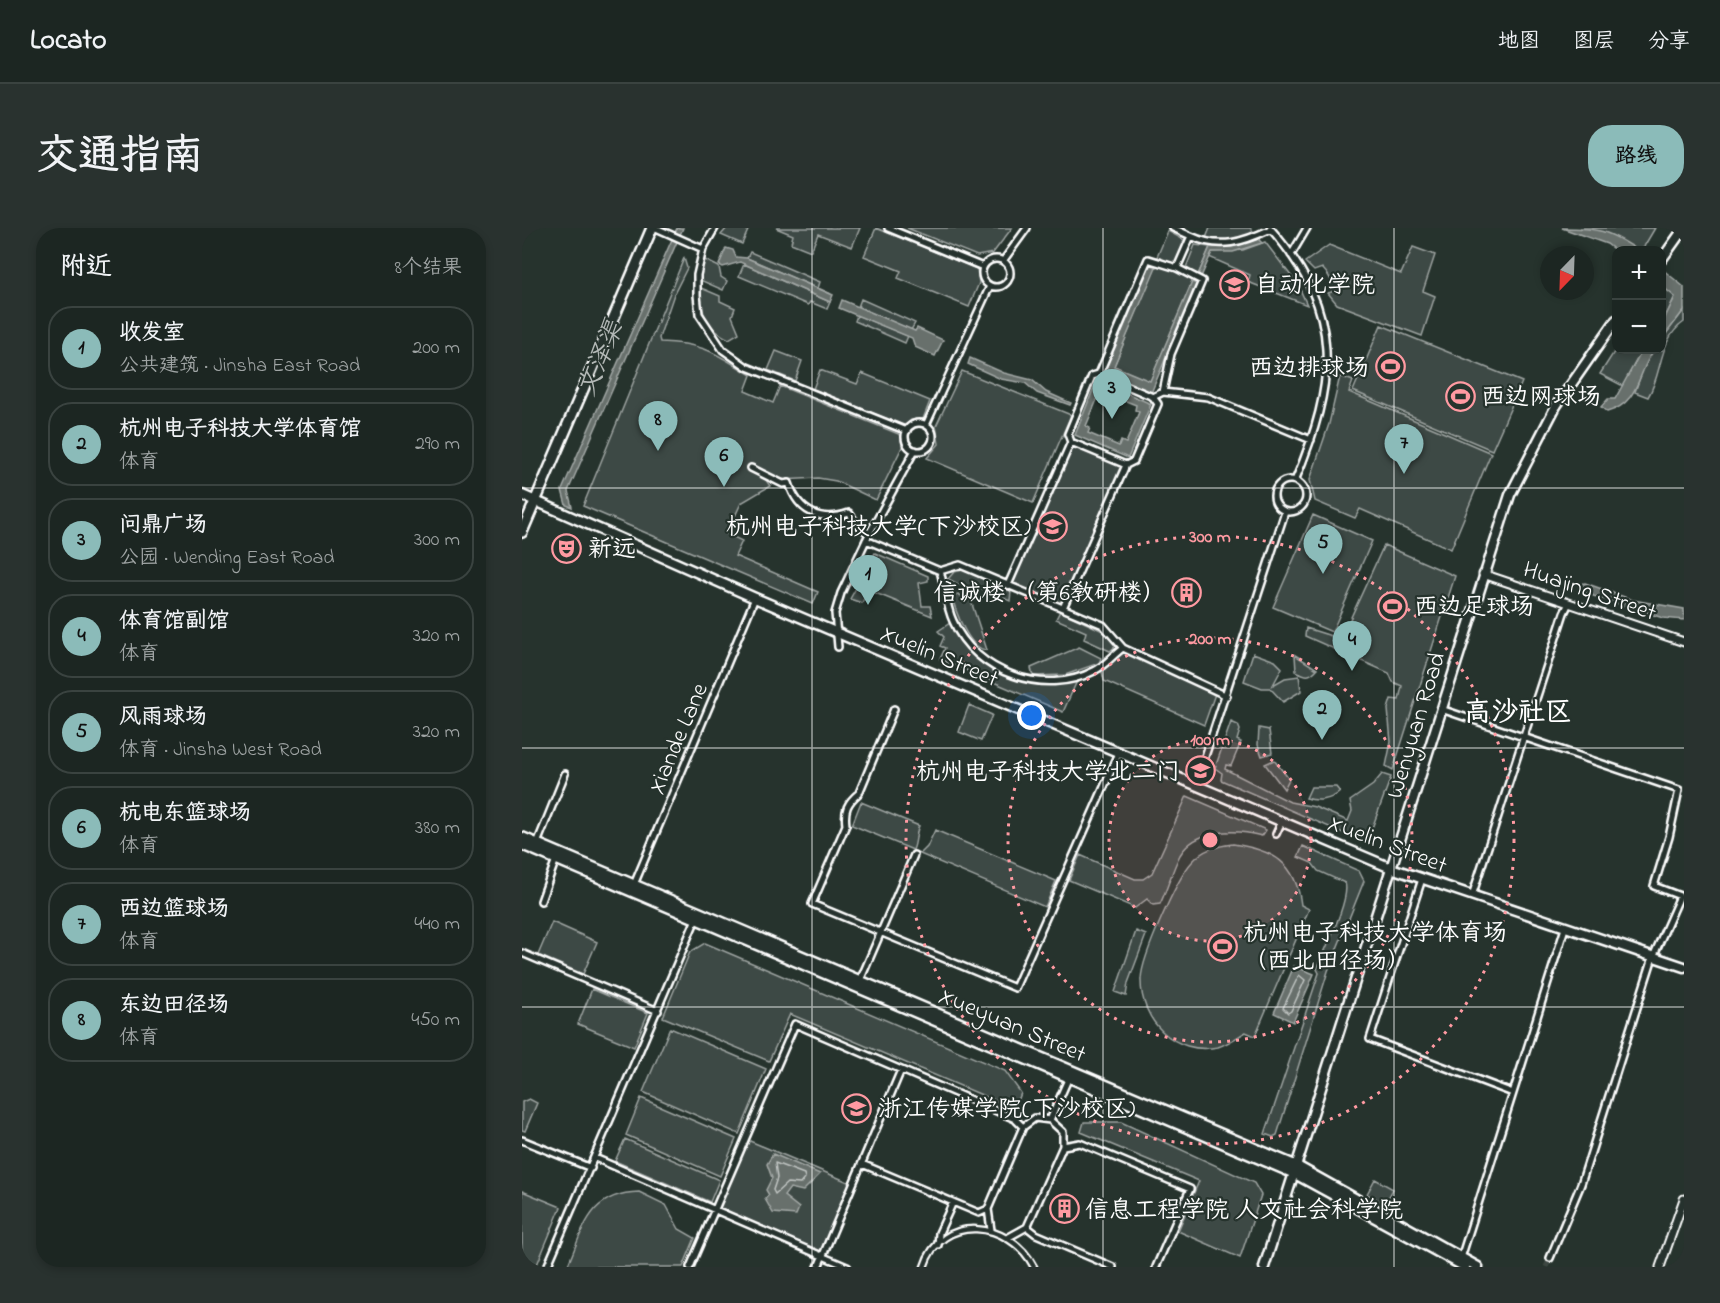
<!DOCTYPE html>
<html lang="zh">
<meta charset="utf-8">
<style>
body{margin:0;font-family:"Indie Flower","LXGW WenKai TC",sans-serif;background:#29322f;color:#f1f3f6}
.controls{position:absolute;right:18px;top:18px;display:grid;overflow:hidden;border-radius:12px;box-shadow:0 3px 9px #0003}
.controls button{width:54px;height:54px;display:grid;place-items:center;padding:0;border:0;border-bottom:2px solid #3a4340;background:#1c2622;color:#f1f3f6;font:30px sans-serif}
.compass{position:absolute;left:1018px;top:18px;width:54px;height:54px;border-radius:50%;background:#1c2622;box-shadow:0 3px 9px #0003;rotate:203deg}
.you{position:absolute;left:510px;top:488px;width:21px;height:21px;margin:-15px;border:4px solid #fff;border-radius:50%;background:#1a73e8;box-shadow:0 0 0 9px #1a73e833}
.badge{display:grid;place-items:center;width:39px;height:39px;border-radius:50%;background:#8bbbb9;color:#111;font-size:20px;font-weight:700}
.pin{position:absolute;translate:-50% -50px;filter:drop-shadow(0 2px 3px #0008)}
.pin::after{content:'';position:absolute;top:32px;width:21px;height:18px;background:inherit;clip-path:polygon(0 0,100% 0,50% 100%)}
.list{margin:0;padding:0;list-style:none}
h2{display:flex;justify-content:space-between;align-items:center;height:78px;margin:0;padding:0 24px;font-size:26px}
h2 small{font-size:20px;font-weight:400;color:#a0a5a5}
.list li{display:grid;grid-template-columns:39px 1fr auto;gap:18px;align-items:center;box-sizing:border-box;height:84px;margin:0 12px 12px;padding:0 12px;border:2px solid #3a4340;border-radius:24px}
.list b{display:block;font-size:22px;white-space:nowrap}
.list p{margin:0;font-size:20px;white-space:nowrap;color:#a0a5a5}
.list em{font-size:20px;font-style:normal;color:#a0a5a5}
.map{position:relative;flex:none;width:1162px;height:1039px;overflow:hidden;border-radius:24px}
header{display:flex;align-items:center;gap:36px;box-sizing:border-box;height:84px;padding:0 30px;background:#1c2622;border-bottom:2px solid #3a4340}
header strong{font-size:28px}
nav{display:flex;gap:33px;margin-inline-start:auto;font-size:21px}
.intro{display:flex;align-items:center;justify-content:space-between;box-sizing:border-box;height:144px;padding:0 36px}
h1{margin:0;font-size:42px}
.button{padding:15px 27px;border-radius:24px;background:#8bbbb9;color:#111;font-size:21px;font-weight:700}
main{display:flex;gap:36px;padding:0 36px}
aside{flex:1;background:#1c2622;border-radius:24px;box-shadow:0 3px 9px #0003}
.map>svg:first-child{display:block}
</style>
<header>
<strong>Locato</strong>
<nav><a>地图</a><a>图层</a><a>分享</a></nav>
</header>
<div class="intro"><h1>交通指南</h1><a class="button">路线</a></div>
<main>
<aside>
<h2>附近<small>8个结果</small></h2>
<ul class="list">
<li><span class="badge">1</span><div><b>收发室</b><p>公共建筑 · Jinsha East Road</p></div><em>200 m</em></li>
<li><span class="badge">2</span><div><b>杭州电子科技大学体育馆</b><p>体育</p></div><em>290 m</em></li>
<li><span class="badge">3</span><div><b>问鼎广场</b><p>公园 · Wending East Road</p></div><em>300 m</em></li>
<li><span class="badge">4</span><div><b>体育馆副馆</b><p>体育</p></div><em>320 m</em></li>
<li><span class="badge">5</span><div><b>风雨球场</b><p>体育 · Jinsha West Road</p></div><em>320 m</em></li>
<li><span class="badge">6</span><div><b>杭电东篮球场</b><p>体育</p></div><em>380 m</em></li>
<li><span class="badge">7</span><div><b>西边篮球场</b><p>体育</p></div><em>440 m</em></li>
<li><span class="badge">8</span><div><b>东边田径场</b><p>体育</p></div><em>450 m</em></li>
</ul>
</aside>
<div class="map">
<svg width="1162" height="1039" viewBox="0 0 1162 1039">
<rect width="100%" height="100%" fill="#26332d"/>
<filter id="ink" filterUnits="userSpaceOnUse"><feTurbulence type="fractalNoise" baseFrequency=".0167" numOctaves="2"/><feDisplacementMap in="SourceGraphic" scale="12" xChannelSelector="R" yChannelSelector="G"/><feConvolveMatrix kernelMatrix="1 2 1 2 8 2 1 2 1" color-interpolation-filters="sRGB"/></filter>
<g filter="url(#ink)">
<!-- green -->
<path fill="#3e4944" stroke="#9ea4a2" stroke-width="1.5" d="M205 0H227L220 16 199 7Z
M254 0H338L330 19 296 6 289 23 269 15 271 7Z
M354 0 455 41 457 55 447 79 376 50 379 43 342 28Z
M385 0H490L471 25 455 28Z
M688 0H728L732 4C717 13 700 15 684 10Z
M1058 0H1133L1120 22H1100Z
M646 3 664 13 654 37 635 29Z
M743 14 776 57 785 77 726 54 728 47 687 29 690 24 721 22Z
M673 17 688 19 676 47 663 42Z
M807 17 879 46 891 19 913 27 901 63 913 68 900 108 815 76 806 65 810 64C811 53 807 47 800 40L792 43 783 34Z
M228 24 298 54 296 60 309 66 225 30Z
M162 30 165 40 152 66 137 110 138 114C182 115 193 125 229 147L223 163 251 175 258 158 379 207 380 219 354 272 314 253 296 250 259 252 230 237 228 243 244 252 248 258 219 275 205 306 220 313 213 328 296 364 291 376 61 278Z
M179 30 197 39 199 49 205 53 201 62 178 52 175 47Z
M635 35 672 50 628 154 592 138Z
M222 36 308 74 305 81 288 74 286 77 217 48Z
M179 60 198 68V73L213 80 210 88 217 105 207 111C186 101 177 83 179 60Z
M1142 60 1153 68 1140 96V62Z
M339 71 393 95 389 102 336 79Z
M1162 82V94C1136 112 1141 145 1126 169L1113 164 1123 135 1132 122H1140V111Z
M335 87 386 108 383 115 333 93Z
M859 97 1000 154 970 222 831 163Z
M1094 121 1120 122 1101 158 1078 146Z
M254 123 280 133 273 153 246 142Z
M298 142 335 156 340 145 408 173 401 191 389 192 383 198 291 161Z
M440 143 549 187 511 275 405 230 417 216 414 198Z
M818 148 831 153 827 164 969 225 929 321 838 281 833 290 793 273 788 252 807 196Z
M549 214 604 237 541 380 486 357Z
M791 287 850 313 810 404 751 379Z
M862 317 933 348 871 542 864 538 869 514 866 481 869 471 877 472 880 458 871 454 867 445 783 408 784 400 819 411Z
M353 325 406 348V353L397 355 400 378H408L410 388 346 362 340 375 328 371Z
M441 342 489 363 488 373 454 358 451 363 426 351 432 344Z
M436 366 449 373 465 422C447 422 433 382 430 368Z
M538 383 583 404 595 417 588 423 562 411 564 404 534 391Z
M428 395C454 442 503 464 555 453L541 484 418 431 423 420 418 418 422 409 416 403Z
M557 419 579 430 577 435 543 447 511 448 509 440Z
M601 420 694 463 682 497 582 453 579 438Z
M731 425 753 433 760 440 751 457 763 450 777 448 779 463 761 474 748 460H740L722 453Z
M773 427 795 441C787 450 784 448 774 443Z
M447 477 470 487 459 513 437 504Z
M709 494 716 497 718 502 715 512 719 514 709 538 704 537 703 541 768 574 793 579 826 593 830 583 828 573 851 557 860 546 869 549 846 611H835L699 552 700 545 693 540Z
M737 500 747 502 750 525 740 528 736 517Z
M752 532 767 551 762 561 743 536Z
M789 559H814L818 564C809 572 796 574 784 570Z
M665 568 744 602 740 608C714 601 674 600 658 627 650 642 646 660 638 676L631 677 625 671 613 680 547 652 558 627 613 651H621L630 645Z
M339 574 397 598C393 606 395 613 391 622L330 597Z
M413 602 534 653 523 679 398 626 405 619Z
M711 616C751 622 774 634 779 677L787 681 733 808 724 804C715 809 706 816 696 819 652 828 618 792 619 751 620 729 655 650 670 634 681 621 695 618 711 616Z
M781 618 837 643 842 653 806 743 755 907 751 909 743 906 797 745 795 741C802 723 829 670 823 655L796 643 790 635 776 629Z
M30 694 75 714 61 746 16 727Z
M614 703 624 707 606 755 604 768 593 764Z
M183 715 483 843 499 865 493 881 268 786 247 833 141 789 168 724Z
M70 761 126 785 112 819 56 796Z
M148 800 244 841 217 906 121 864Z
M119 870 214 911 198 948 104 907Z
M7 871 15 875 3 903 0 902V874Z
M562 894H599L732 955 739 967 718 1030 656 1003 677 953 559 904Z
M103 911 197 952 188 974 93 933Z
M223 911 331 956 300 1028 193 982Z
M853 951 871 961 863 976 845 966Z
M0 963 39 979 14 1039 0 1036Z
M117 964 144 977 157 1001 173 1010 161 1039H45C62 1000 67 965 117 964Z"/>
<!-- water -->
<path fill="#67706c" stroke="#a4a9a7" stroke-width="1.5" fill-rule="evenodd" d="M155 0H161L46 263 50 279 44 277 40 262Z
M1040 0C1077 0 1085 2 1116 22L1094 23 1085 16Z
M736 11 740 15 711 24H690L679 49 676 47 688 19H709Z
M204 20 211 22 214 29 225 30 311 67 308 74 218 34 201 39 197 37Z
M627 36 634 39 592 138 628 153 670 54 675 56 629 165 581 145Z
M1140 41 1162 59V82L1140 111V96L1153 69 1140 58Z
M320 72 393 103 395 100 421 112 413 128 393 119 390 110 317 80Z
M1120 122H1132C1115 145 1118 175 1085 184L1079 179 1086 171H1093Z
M448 130 482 145 510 152 524 164 549 175 548 177 515 165 503 155 479 151 446 136Z
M575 152 629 176 606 230 553 207ZM584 165 614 177 613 182 617 184 604 215 599 213 597 218 566 205 568 200 564 198 577 167 582 169Z
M1063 355 1111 372 1162 381V392L1141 390 1062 365 1057 361 1058 356Z
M772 738 792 746 771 794 752 785Z
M251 926 298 946 281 963 268 960 262 968 277 980 274 987 251 985 243 971 247 967 244 962 250 950 245 936Z"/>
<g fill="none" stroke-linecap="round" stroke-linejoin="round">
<!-- shore -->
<path stroke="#c2c6c4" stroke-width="1.5" d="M777 747 783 752 769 783 766 785 761 780Z
M253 935 282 946 283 950 278 956 265 955 253 966 251 962 255 950Z"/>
<!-- minor-tunnel -->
<path stroke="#3c4742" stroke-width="5" stroke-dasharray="5 2.5" stroke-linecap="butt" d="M1024 1039 1028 1030"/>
<defs>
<path id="pedestrian" d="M300 1028 326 1039
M402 1039C419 985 488 992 512 1039"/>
<path id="minor" d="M134 0 181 21
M193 0 181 21 175 47V67L177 86 201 122 225 139 385 203
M366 0 461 39
M651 0 669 8 655 40
M748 0C823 85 814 155 773 253
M669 8C698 22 721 14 749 1
M769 27 785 0
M460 45a14 14 0 1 1 28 0a14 14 0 1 1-28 0Z
M481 33 505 0
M577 146 631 169
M641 164 686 169 789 212
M383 209a14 14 0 1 1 28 0a14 14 0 1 1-28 0Z
M404 197 468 58
M549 214 604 237
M229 240 261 256 267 255C276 284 299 295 327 285L335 296 347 306
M752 268a16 16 0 1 1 32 0a16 16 0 1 1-32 0Z
M344 312 418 343C423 359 424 378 431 393 453 445 523 469 572 443 583 438 591 427 601 420L705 468
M418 343 438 337 581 397 601 420
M486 357 549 214 546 206 570 148 577 146 626 31 655 40 680 53 649 126 641 164 631 169 636 176 612 233 604 237 541 380
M316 419 313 385 319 365 347 306 393 222
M372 481 337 565C325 575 322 582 324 597L290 676 493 760 597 525
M919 481 1157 562 1147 609 1132 658 1158 668 1131 729 1059 956 1028 1030
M674 556 763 284
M754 606 760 593
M14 618 43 546
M900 651 848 811 991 865
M111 659 233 370
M950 668 1042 385 1047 375
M19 673 34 631
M0 725 136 783
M337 755 392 627
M528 892 547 849
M0 912 69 940
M541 918 558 915 668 961 634 1039
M73 930 300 1028
M340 936 457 985 466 981
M505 999 514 1006 591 1039
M469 1002 466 981 501 899 513 890 528 892 541 904V918L505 999 487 1009
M416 1017 417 1005 431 974
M939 1030 1043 700
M25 1039 174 691
M168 1039 273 796 493 891 501 899
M296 1039 379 842"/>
<path id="tertiary" d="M961 346 1162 414
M1138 1039 1162 971"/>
<path id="secondary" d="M1140 31 1162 0
M0 267 233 370 869 640 1162 739
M0 609 775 938 956 1039
M0 617 773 946 943 1039
M742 1039 988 267 1034 178 1094 92"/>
<path id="primary" d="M0 304 130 0"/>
</defs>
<!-- pedestrian casing -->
<use href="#pedestrian" stroke="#fff" stroke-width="9"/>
<!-- minor casing -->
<use href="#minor" stroke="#fff" stroke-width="10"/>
<!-- tertiary casing -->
<use href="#tertiary" stroke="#fff" stroke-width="11"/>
<!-- secondary casing -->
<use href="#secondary" stroke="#fff" stroke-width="13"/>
<!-- primary casing -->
<use href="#primary" stroke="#fff" stroke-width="14"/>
<!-- pedestrian -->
<use href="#pedestrian" stroke="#26332d" stroke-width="4.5"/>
<!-- minor -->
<use href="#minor" stroke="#26332d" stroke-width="5"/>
<!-- tertiary -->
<use href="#tertiary" stroke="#26332d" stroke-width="7"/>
<!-- secondary -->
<use href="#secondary" stroke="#26332d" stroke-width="8"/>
<!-- primary -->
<use href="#primary" stroke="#26332d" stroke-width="9"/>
</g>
</g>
<!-- grid -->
<path fill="none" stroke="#fff" stroke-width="1.5" stroke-opacity="0.55" d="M290 0V1039M581 0V1039M872 0V1039M0 260H1162M0 520H1162M0 779H1162"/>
<!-- distance rings -->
<circle cx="688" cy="612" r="101" fill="#ff9aa2" fill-opacity=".12"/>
<g fill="none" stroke="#ff9aa2" stroke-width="3" stroke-dasharray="3 6">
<circle cx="688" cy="612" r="101"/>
<circle cx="688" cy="612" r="202"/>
<circle cx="688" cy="612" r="304"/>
</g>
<!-- icons -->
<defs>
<symbol id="university-ring" viewBox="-11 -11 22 22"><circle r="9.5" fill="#26332d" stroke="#ff9aa2" stroke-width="1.5"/><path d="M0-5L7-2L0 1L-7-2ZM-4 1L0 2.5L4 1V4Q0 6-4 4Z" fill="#ff9aa2"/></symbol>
<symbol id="stadium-ring" viewBox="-11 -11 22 22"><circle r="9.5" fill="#26332d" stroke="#ff9aa2" stroke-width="1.5"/><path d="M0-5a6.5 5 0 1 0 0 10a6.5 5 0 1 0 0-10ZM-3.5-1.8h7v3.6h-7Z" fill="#ff9aa2"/></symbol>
<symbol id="theatre-ring" viewBox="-11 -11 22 22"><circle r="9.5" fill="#26332d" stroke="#ff9aa2" stroke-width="1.5"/><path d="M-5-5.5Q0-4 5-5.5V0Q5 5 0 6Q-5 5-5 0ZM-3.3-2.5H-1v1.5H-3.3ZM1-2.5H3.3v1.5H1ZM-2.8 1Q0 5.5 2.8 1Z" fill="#ff9aa2"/></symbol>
<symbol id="building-ring" viewBox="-11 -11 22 22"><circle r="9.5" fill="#26332d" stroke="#ff9aa2" stroke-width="1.5"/><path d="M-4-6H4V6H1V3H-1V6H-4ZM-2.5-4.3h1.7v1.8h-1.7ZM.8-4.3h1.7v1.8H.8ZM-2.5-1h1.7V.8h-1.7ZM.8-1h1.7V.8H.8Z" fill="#ff9aa2"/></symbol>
<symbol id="school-ring" viewBox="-11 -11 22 22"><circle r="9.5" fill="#26332d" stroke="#ff9aa2" stroke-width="1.5"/><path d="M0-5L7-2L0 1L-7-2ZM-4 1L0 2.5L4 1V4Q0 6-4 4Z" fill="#ff9aa2"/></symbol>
</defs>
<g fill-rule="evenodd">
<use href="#university-ring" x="696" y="40" width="33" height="33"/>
<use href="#stadium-ring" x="852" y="122" width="33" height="33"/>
<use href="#stadium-ring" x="922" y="152" width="33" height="33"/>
<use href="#university-ring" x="514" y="282" width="33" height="33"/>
<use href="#theatre-ring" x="28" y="304" width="33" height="33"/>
<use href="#building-ring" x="648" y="348" width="33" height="33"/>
<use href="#stadium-ring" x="854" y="362" width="33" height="33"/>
<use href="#school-ring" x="662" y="526" width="33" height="33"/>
<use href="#stadium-ring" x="684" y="702" width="33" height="33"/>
<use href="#university-ring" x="318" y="864" width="33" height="33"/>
<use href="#building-ring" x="526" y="964" width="33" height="33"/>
</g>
<g text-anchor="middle" stroke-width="4.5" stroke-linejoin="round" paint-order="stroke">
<!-- poi labels -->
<g font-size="24" fill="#fff" stroke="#26332d" text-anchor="start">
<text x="733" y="64">自动化学院</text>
<text x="847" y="147" text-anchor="end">西边排球场</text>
<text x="959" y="176">西边网球场</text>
<text x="509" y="306" text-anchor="end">杭州电子科技大学(下沙校区)</text>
<text x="66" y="328">新远</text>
<text x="644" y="372" text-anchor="end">信诚楼 （第6教研楼）</text>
<text x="892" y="386">西边足球场</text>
<text x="658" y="551" text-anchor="end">杭州电子科技大学北二门</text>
<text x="721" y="712">杭州电子科技大学体育场<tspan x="721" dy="28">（西北田径场）</tspan></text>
<text x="356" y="888">浙江传媒学院(下沙校区)</text>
<text x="563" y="989">信息工程学院 人文社会科学院</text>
</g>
<!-- street labels -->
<g font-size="24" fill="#fff" stroke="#26332d">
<text transform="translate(1068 362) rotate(19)" y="8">Huajing Street</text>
<text transform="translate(418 427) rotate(23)" y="8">Xuelin Street</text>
<text transform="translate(893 497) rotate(-73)" y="8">Wenyuan Road</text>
<text transform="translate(155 510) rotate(-67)" y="8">Xiande Lane</text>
<text transform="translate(866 615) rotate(21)" y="8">Xuelin Street</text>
<text transform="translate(491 796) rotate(23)" y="8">Xueyuan Street</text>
</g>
<!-- water labels -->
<g font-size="26" font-style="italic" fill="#b3b8b6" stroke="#26332d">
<text transform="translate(77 130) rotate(-67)" y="9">文泽渠</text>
</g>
<!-- quarter labels -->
<g font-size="27" font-weight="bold" fill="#fff" stroke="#26332d">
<text x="996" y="492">高沙社区</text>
</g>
</g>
<circle cx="688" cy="612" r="9" fill="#ff9aa2" stroke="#26332d" stroke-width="3"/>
<g font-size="18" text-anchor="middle" font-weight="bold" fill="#ff9aa2" stroke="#26332d" stroke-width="4.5" stroke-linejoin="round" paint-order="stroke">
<text x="688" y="314">300 m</text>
<text x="688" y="416">200 m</text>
<text x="688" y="517">100 m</text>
</g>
</svg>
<div class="controls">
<button>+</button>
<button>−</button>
</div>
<svg class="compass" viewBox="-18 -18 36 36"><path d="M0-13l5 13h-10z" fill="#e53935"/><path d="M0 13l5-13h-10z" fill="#a0a5a5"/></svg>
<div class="you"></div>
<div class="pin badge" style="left:346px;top:377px">1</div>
<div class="pin badge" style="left:800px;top:512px">2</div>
<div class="pin badge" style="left:590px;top:191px">3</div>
<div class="pin badge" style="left:830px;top:443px">4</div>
<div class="pin badge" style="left:801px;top:346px">5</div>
<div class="pin badge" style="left:202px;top:259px">6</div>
<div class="pin badge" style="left:882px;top:246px">7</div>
<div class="pin badge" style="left:136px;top:223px">8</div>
</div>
</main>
